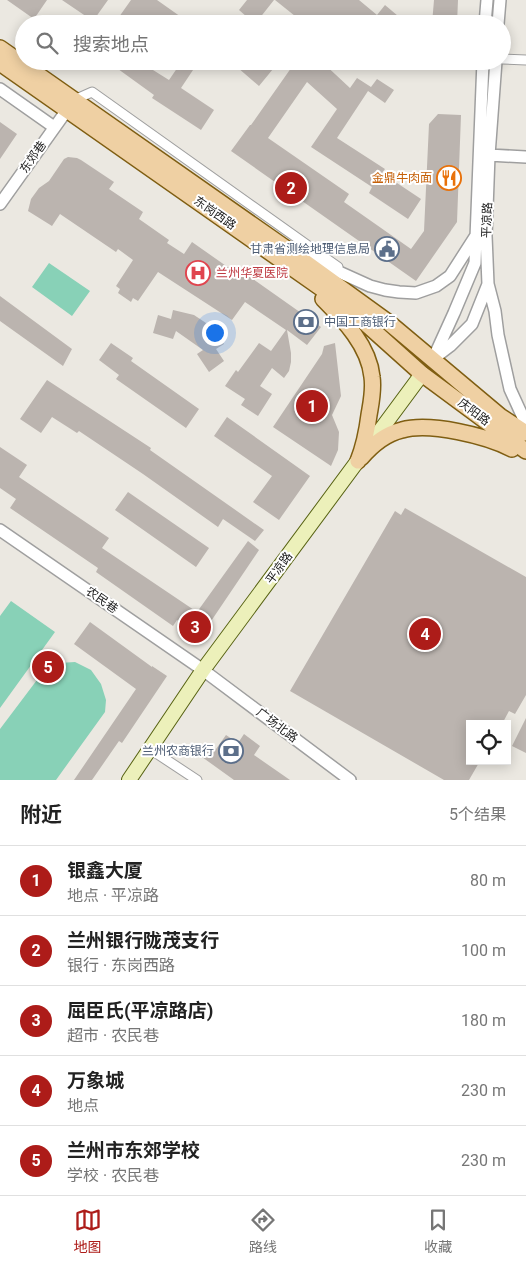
<!DOCTYPE html>
<html lang="zh">
<meta charset="utf-8">
<style>
body{margin:0;font-family:Roboto,"Noto Sans SC",sans-serif;background:#f2f2f2;color:#222}
.controls{position:absolute;right:15px;bottom:15px;display:grid;overflow:hidden;border-radius:0px;box-shadow:0 2px 12px #0003}
.controls button{width:45px;height:45px;display:grid;place-items:center;padding:0;border:0;border-bottom:1px solid #e0e0e0;background:#fff;color:#222;font:25px sans-serif}
.you{position:absolute;left:214px;top:332px;width:18px;height:18px;margin:-12px;border:4px solid #fff;border-radius:50%;background:#1a73e8;box-shadow:0 0 0 8px #1a73e833}
.badge{display:grid;place-items:center;width:32px;height:32px;border-radius:50%;background:#ad1c19;color:#fff;font-size:16px;font-weight:700}
.pin{position:absolute;translate:-50% -50%;border:2px solid #fff;box-shadow:0 1px 5px #0006}
.list{margin:0;padding:0;list-style:none}
h2{display:flex;justify-content:space-between;align-items:center;height:65px;margin:0;padding:0 20px;font-size:21px}
h2 small{font-size:16px;font-weight:400;color:#767676}
.list li{display:grid;grid-template-columns:32px 1fr auto;gap:15px;align-items:center;box-sizing:border-box;height:70px;padding:0 20px;border-top:1px solid #e0e0e0}
.list b{display:block;font-size:19px;white-space:nowrap}
.list p{margin:0;font-size:16px;white-space:nowrap;color:#767676}
.list em{font-size:16px;font-style:normal;color:#767676}
.icon{flex:none;width:28px;height:28px;fill:none;stroke:currentColor;stroke-width:2;stroke-linecap:round;stroke-linejoin:round}
.map{position:relative;flex:none;width:526px;height:780px;overflow:hidden}
.search{position:absolute;background:#fff;box-shadow:0 2px 12px #0003;left:15px;right:15px;top:15px;height:55px;display:flex;align-items:center;gap:12px;box-sizing:border-box;padding:0 18px;border-radius:28px;color:#767676;font-size:19px}
.sheet{height:415px;background:#fff}
nav{display:flex;justify-content:space-around;align-items:center;box-sizing:border-box;height:70px;border-top:1px solid #e0e0e0;background:#fff;font-size:14px;color:#767676}
nav a{display:grid;justify-items:center;gap:2px}
nav .on{color:#ad1c19}
.map>svg:first-child{display:block}
</style>
<div class="map">
<svg width="526" height="780" viewBox="0 0 526 780">
<rect width="100%" height="100%" fill="#ebe8e1"/>
<!-- pitch -->
<path fill="#88d1b7" d="M49 263 90 291 72 316 32 287Z
M11 601 55 632 0 708V616Z
M75 662 91 670 101 684 106 700 105 712 56 780H0V729L46 668 59 663Z"/>
<!-- building -->
<path fill="#bbb4af" d="M7 0H47L34 19Z
M62 0H108L93 21Z
M131 0H157L191 24H114Z
M247 0H274L255 24 239 10Z
M275 0H359L377 15 385 5 398 16 392 24H289L295 16Z
M434 0H458L457 24H432Z
M107 61H159L153 70 169 80 182 61H199L181 88 214 110 201 130 152 98 154 95Z
M230 61H264L273 69 259 86Z
M296 61H321L350 88 357 78 371 87 377 79 394 90 385 103 368 91 337 138 385 169 382 173 421 199 408 219 369 193 372 187 311 147 337 109 307 82 268 138 349 194 344 202 411 249 424 231 429 124 438 114 461 115 457 222 416 281 231 151 250 125H251Z
M0 122 17 134 0 159Z
M68 157 77 158 81 160 114 182 109 189 143 212 139 219 169 240 167 243 184 254 192 242 229 268 222 277 246 274 321 327 307 345 287 330 291 353V362L289 371 284 378 272 368 260 386 272 394 258 416 241 405 245 399 225 386 236 370 238 372 259 343 271 351 286 330 245 302 232 320 158 272 138 301 133 298 131 302 118 293 120 289 116 286 133 260 118 249 116 252 60 214 52 226 28 211 31 199 39 188 49 181 64 159Z
M0 296 72 349 63 366 0 321Z
M173 310 194 315 215 329 214 330 224 344 216 349 224 361 209 372 197 354 203 350 176 331 173 339 153 333 158 315 171 319Z
M111 343 133 358 131 361 199 409 186 428 116 379 119 375 99 360Z
M335 343 341 396 332 415 339 432 338 450 331 466 273 427 322 354 324 346Z
M47 380 151 448 150 450 264 530 255 541 223 519 218 527 143 474 79 431 77 433 52 417 41 433 20 419Z
M227 417 310 476 279 520 253 502 272 476 214 436Z
M0 447 27 465 19 477 109 538 102 548 197 612 248 541 259 550 201 636 177 620 173 626 96 572 98 568 10 508 16 499 0 488Z
M128 492 209 548 196 567 115 510Z
M405 508 526 577V695L515 714 509 711 502 724H470V761H480L469 780H444L290 691 395 511 401 515Z
M90 622 152 667V666L167 676 122 743 119 741 92 780H74L136 689 74 644Z
M526 718V753L512 746Z
M244 734 260 746 254 755 290 780H234L202 757 210 745 216 749 226 735 238 743Z"/>
<g fill="none" stroke-linecap="round" stroke-linejoin="round">
<defs>
<path id="minor" d="M502 59 526 60
M74 100 92 92 338 267
M150 749 197 780"/>
<path id="tertiary" d="M485 24 487 0
M498 24 500 0
M0 89 54 127
M489 155 526 157
M0 204 67 110
M308 258 370 286 385 290 399 292 416 293 436 286 450 276 475 237
M488 284 495 311 498 335 510 389 526 424
M434 357 454 313 475 263 483 61
M433 359 450 346 472 324 488 284 486 236 489 155 496 61
M0 530 203 670 350 780"/>
<path id="secondary" d="M129 780 203 670 422 374"/>
<path id="primary" d="M0 48 287 249 388 322 500 416 526 433
M0 63 345 305 422 374 526 451
M323 299C344 320 369 346 372 377 374 390 371 403 369 415 367 431 364 446 358 461
M361 458C372 445 385 434 402 430 430 422 487 436 512 449"/>
</defs>
<!-- minor casing -->
<use href="#minor" stroke="#9f9f9f" stroke-width="11"/>
<!-- tertiary casing -->
<use href="#tertiary" stroke="#9f9f9f" stroke-width="14"/>
<!-- secondary casing -->
<use href="#secondary" stroke="#576212" stroke-width="16"/>
<!-- primary casing -->
<use href="#primary" stroke="#7f5e12" stroke-width="18"/>
<!-- minor -->
<use href="#minor" stroke="#fff" stroke-width="9"/>
<!-- tertiary -->
<use href="#tertiary" stroke="#fff" stroke-width="11"/>
<!-- secondary -->
<use href="#secondary" stroke="#ecf0ba" stroke-width="14"/>
<!-- primary -->
<use href="#primary" stroke="#efd0a3" stroke-width="15"/>
</g>
<!-- icons -->
<defs>
<symbol id="restaurant-ring" viewBox="-11 -11 22 22"><circle r="9.5" fill="#fff" stroke="#e8710a" stroke-width="1.5"/><path d="M-5-6h1v4h1v-4h1v4h1v-4h1v5L-1.5 .5V6h-2V.5L-5-1ZM5-6V6H3V1.5H1.5Q1.5-4 5-6Z" fill="#e8710a"/></symbol>
<symbol id="civic-ring" viewBox="-11 -11 22 22"><circle r="9.5" fill="#fff" stroke="#5c6f8a" stroke-width="1.5"/><path d="M-.6-6.5H3V-4.5H.6V-3L4-1V1h2V6H-6V1h2V-1L-.6-3ZM-1.2 2.5V6h2.4V2.5Z" fill="#5c6f8a"/></symbol>
<symbol id="hospital-ring" viewBox="-11 -11 22 22"><circle r="9.5" fill="#fff" stroke="#e0444e" stroke-width="1.5"/><path d="M-5-5h3v3.5h4V-5h3V5h-3V1.5h-4V5h-3Z" fill="#e0444e"/></symbol>
<symbol id="bank-ring" viewBox="-11 -11 22 22"><circle r="9.5" fill="#fff" stroke="#5c6f8a" stroke-width="1.5"/><path d="M-6-4H6V4H-6ZM0-2.3a2.3 2.3 0 1 0 0 4.6a2.3 2.3 0 1 0 0-4.6Z" fill="#5c6f8a"/></symbol>
</defs>
<g fill-rule="evenodd">
<use href="#restaurant-ring" x="435" y="164" width="28" height="28"/>
<use href="#civic-ring" x="373" y="235" width="28" height="28"/>
<use href="#hospital-ring" x="184" y="259" width="28" height="28"/>
<use href="#bank-ring" x="292" y="308" width="28" height="28"/>
<use href="#bank-ring" x="217" y="737" width="28" height="28"/>
</g>
<g text-anchor="middle" stroke-width="4" stroke-linejoin="round" paint-order="stroke">
<!-- street labels -->
<g font-size="12" fill="#1b1b1b" stroke="#fff">
<text transform="translate(33 157) rotate(-55)" y="4">东郊巷</text>
<text transform="translate(215 213) rotate(35)" y="4">东岗西路</text>
<text transform="translate(487 220) rotate(-88)" y="4">平凉路</text>
<text transform="translate(474 412) rotate(37)" y="4">庆阳路</text>
<text transform="translate(279 568) rotate(-54)" y="4">平凉路</text>
<text transform="translate(102 600) rotate(35)" y="4">农民巷</text>
<text transform="translate(277 725) rotate(37)" y="4">广场北路</text>
</g>
<!-- food labels -->
<g font-size="12" fill="#c56008" stroke="#fff" text-anchor="end">
<text x="432" y="182">金鼎牛肉面</text>
</g>
<!-- service labels -->
<g font-size="12" fill="#4e5e75" stroke="#fff" text-anchor="end">
<text x="370" y="253">甘肃省测绘地理信息局</text>
<text x="324" y="326" text-anchor="start">中国工商银行</text>
<text x="214" y="755">兰州农商银行</text>
</g>
<!-- health labels -->
<g font-size="12" fill="#be3a42" stroke="#fff" text-anchor="start">
<text x="216" y="277">兰州华夏医院</text>
</g>
</g>
</svg>
<div class="controls">
<button><svg class="icon" aria-label="locate" viewBox="0 0 24 24"><circle cx="12" cy="12" r="6"/><path d="M12 2v4M12 18v4M2 12h4M18 12h4"/></svg></button>
</div>
<div class="you"></div>
<div class="pin badge" style="left:312px;top:406px">1</div>
<div class="pin badge" style="left:291px;top:188px">2</div>
<div class="pin badge" style="left:195px;top:627px">3</div>
<div class="pin badge" style="left:425px;top:634px">4</div>
<div class="pin badge" style="left:48px;top:667px">5</div>
<div class="search"><svg class="icon" aria-label="search" viewBox="0 0 24 24"><circle cx="10" cy="10" r="6"/><path d="M15 15l6 6"/></svg>搜索地点</div>
</div>
<section class="sheet">
<h2>附近<small>5个结果</small></h2>
<ul class="list">
<li><span class="badge">1</span><div><b>银鑫大厦</b><p>地点 · 平凉路</p></div><em>80 m</em></li>
<li><span class="badge">2</span><div><b>兰州银行陇茂支行</b><p>银行 · 东岗西路</p></div><em>100 m</em></li>
<li><span class="badge">3</span><div><b>屈臣氏(平凉路店)</b><p>超市 · 农民巷</p></div><em>180 m</em></li>
<li><span class="badge">4</span><div><b>万象城</b><p>地点</p></div><em>230 m</em></li>
<li><span class="badge">5</span><div><b>兰州市东郊学校</b><p>学校 · 农民巷</p></div><em>230 m</em></li>
</ul>
</section>
<nav>
<a class="on"><svg class="icon" aria-label="map" viewBox="0 0 24 24"><path d="M3 6l6-2 6 2 6-2v14l-6 2-6-2-6 2zM9 4v14M15 6v14"/></svg>地图</a>
<a><svg class="icon" aria-label="directions" viewBox="0 0 24 24"><path d="M12 3l9 9-9 9-9-9zM9 14v-3h6M13 9l2 2-2 2"/></svg>路线</a>
<a><svg class="icon" aria-label="saved" viewBox="0 0 24 24"><path d="M7 4h10v16l-5-4-5 4z"/></svg>收藏</a>
</nav>
